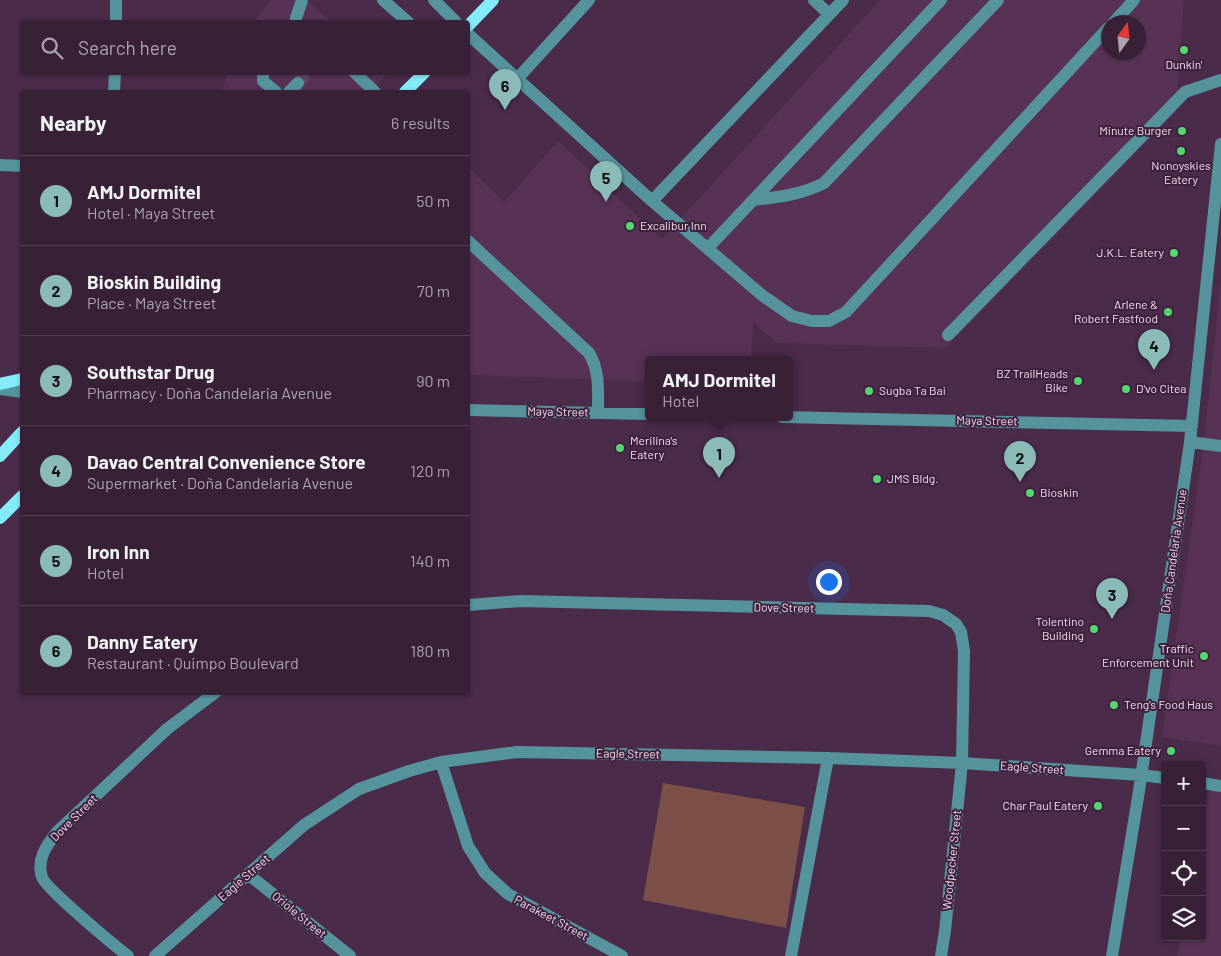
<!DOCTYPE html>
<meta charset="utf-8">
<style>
body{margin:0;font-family:Barlow,sans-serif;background:#432d42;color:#f1f3f6}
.controls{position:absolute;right:15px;bottom:15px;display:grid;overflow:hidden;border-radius:5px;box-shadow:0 1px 4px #0004}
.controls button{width:45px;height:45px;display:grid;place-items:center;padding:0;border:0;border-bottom:1px solid #523e52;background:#382037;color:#f1f3f6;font:25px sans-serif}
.compass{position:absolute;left:1101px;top:15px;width:45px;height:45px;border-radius:50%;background:#382037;box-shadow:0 1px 4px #0004;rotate:15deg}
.you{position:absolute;left:828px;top:581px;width:18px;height:18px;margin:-12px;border:4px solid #fff;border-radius:50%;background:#1a73e8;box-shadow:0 0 0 8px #1a73e833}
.badge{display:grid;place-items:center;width:32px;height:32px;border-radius:50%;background:#8bbbb9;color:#111;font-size:16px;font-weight:700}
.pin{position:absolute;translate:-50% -41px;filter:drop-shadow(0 1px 2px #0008)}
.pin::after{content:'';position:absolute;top:26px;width:18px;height:15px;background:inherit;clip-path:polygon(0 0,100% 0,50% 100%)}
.popup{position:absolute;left:645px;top:356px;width:148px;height:65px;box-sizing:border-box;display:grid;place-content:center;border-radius:5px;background:#382037;filter:drop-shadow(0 1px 4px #0005);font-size:16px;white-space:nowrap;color:#aba3ad}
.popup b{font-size:19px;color:#f1f3f6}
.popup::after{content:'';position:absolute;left:50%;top:100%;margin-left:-10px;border:10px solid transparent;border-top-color:#382037}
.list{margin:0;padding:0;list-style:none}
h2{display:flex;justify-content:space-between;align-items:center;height:65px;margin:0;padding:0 20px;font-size:21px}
h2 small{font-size:16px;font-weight:400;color:#aba3ad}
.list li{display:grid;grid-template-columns:32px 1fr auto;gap:15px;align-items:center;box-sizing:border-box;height:90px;padding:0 20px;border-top:1px solid #523e52}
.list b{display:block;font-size:19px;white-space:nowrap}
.list p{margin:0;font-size:16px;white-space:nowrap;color:#aba3ad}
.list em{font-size:16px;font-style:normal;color:#aba3ad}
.icon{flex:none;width:28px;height:28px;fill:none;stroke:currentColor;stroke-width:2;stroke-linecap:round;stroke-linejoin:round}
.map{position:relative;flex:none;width:1221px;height:956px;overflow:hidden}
.search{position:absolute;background:#382037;box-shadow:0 1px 4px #0004;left:20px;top:20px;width:450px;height:55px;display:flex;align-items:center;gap:12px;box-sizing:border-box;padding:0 18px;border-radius:5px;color:#aba3ad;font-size:19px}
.panel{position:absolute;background:#382037;box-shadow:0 1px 4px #0004;left:20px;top:90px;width:450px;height:605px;border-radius:5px}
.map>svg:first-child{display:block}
</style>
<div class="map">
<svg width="1221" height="956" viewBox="0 0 1221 956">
<rect width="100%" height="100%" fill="#4a2b49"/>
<!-- built -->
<path fill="#573255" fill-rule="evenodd" d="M271 0H307L331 22H254Z
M880 0H1184L1176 112 946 348 777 343 753 322 751 359H649V381L468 375V167L504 202 558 141 662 239ZM1108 22H1138V52H1108Z
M384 72 386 75 370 92H222L228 73Z
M1221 280V746L1162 737 1203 449Z
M1211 785 1221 787V956H1177L1181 937H1202V828Z"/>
<!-- green -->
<path fill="#7c4f49" d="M663 783 805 807 786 928 643 900Z"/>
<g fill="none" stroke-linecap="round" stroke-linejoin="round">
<!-- minor-tunnel -->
<path stroke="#634662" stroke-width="12" stroke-dasharray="12 6" stroke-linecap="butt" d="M298 83 308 72"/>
<!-- minor -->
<path stroke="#56949d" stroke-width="12" d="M383 0 408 22
M434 0 456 22
M814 0 829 14
M296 18 302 0
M116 22V0
M1114 22 1134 0
M468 34 652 201 763 296 792 316 812 321H829L846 312 1108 28
M263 72V81L276 92
M354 72 375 92
M517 79 589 0
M114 92 115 72
M289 92 298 83
M0 165 22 166
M753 200C778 197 801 195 824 183L998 0
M652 201 843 0
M468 241 589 353C600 371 598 392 598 413
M708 248 941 0
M948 335 1185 92 1221 80
M0 389 22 392
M468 410 649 414
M782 417 1192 426
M1190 442 1221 446
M468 605 521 601 929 611 943 615 956 624 961 632 964 651 962 763 945 931 941 956
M441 762 468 846 485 873 508 894 622 956
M1202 783 1221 786
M248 874 350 956
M128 956C114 945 45 888 42 877 36 859 47 845 57 832L167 729 216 692
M155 956 304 825 359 789 409 771 441 762 517 752 828 758 962 763 1141 775 1165 778
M791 956 828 758
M1112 956 1139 791 1190 442 1221 144"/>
<!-- major -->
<path stroke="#83ebfa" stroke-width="12" d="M468 26 493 0
M405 92 425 72
M0 384 22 379
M0 456 22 432
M0 518 22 496"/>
</g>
<!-- markers -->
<g fill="#54d672" stroke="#3f213e" stroke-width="2">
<circle cx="1184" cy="50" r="5"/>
<circle cx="1182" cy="131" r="5"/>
<circle cx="1181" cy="151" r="5"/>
<circle cx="630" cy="226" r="5"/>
<circle cx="1174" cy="253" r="5"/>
<circle cx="1168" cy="312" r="5"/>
<circle cx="1078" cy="381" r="5"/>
<circle cx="1126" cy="389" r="5"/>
<circle cx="869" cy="391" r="5"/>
<circle cx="620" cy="448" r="5"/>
<circle cx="877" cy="479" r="5"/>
<circle cx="1030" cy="493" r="5"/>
<circle cx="1094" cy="629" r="5"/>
<circle cx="1204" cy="656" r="5"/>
<circle cx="1114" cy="705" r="5"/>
<circle cx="1171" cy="751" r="5"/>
<circle cx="1098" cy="806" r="5"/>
</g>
<g text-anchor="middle" stroke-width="4" stroke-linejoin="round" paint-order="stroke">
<!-- poi labels -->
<g font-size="12" fill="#f0dcee" stroke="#3f213e" text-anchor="end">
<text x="1184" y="69" text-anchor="middle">Dunkin'</text>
<text x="1172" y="135">Minute Burger</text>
<text x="1181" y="170" text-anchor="middle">Nonoyskies<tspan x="1181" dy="14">Eatery</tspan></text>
<text x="640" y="230" text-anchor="start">Excalibur Inn</text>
<text x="1164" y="257">J.K.L. Eatery</text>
<text x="1158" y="309">Arlene &amp;<tspan x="1158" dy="14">Robert Fastfood</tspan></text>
<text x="1068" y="378">BZ TrailHeads<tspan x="1068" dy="14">Bike</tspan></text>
<text x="1136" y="393" text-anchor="start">D'vo Citea</text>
<text x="879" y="395" text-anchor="start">Sugba Ta Bai</text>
<text x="630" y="445" text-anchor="start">Merilina's<tspan x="630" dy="14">Eatery</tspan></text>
<text x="887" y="483" text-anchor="start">JMS Bldg.</text>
<text x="1040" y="497" text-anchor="start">Bioskin</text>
<text x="1084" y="626">Tolentino<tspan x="1084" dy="14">Building</tspan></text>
<text x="1194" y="653">Traffic<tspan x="1194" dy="14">Enforcement Unit</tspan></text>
<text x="1124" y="709" text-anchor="start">Teng's Food Haus</text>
<text x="1161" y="755">Gemma Eatery</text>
<text x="1088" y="810">Char Paul Eatery</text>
</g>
<!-- street labels -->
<g font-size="12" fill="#f0dcee" stroke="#3f213e">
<text transform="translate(558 412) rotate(1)" y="4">Maya Street</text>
<text transform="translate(987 421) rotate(1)" y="4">Maya Street</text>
<text transform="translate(1174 551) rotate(-82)" y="4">Doña Candelaria Avenue</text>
<text transform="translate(784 608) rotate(1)" y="4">Dove Street</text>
<text transform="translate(628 754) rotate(1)" y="4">Eagle Street</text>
<text transform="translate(1032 768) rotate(4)" y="4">Eagle Street</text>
<text transform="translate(74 818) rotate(-45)" y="4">Dove Street</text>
<text transform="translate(952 860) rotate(-84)" y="4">Woodpecker Street</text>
<text transform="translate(244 878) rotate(-41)" y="4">Eagle Street</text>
<text transform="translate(299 915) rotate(39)" y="4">Oriole Street</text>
<text transform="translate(551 918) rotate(28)" y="4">Parakeet Street</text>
</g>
</g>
</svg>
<div class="controls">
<button>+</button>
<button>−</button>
<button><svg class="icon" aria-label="locate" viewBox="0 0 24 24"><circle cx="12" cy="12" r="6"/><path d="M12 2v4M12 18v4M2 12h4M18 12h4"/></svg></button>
<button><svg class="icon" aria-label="layers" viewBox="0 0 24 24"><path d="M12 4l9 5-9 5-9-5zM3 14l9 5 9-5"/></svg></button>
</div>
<svg class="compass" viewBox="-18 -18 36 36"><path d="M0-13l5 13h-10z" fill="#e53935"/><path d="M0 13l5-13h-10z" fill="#aba3ad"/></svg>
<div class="you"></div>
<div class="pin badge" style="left:719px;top:478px">1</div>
<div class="popup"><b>AMJ Dormitel</b>Hotel</div>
<div class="pin badge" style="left:1020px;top:482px">2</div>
<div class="pin badge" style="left:1112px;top:619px">3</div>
<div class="pin badge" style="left:1154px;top:370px">4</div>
<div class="pin badge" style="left:606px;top:202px">5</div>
<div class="pin badge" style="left:505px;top:110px">6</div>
<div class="search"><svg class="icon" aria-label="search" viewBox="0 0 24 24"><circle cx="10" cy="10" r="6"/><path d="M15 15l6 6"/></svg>Search here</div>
<section class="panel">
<h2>Nearby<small>6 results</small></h2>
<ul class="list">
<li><span class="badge">1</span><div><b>AMJ Dormitel</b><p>Hotel · Maya Street</p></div><em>50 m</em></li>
<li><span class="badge">2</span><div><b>Bioskin Building</b><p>Place · Maya Street</p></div><em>70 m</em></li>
<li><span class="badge">3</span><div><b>Southstar Drug</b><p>Pharmacy · Doña Candelaria Avenue</p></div><em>90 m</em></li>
<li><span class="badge">4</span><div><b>Davao Central Convenience Store</b><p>Supermarket · Doña Candelaria Avenue</p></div><em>120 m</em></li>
<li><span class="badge">5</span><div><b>Iron Inn</b><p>Hotel</p></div><em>140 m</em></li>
<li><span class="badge">6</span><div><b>Danny Eatery</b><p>Restaurant · Quimpo Boulevard</p></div><em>180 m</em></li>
</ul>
</section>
</div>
